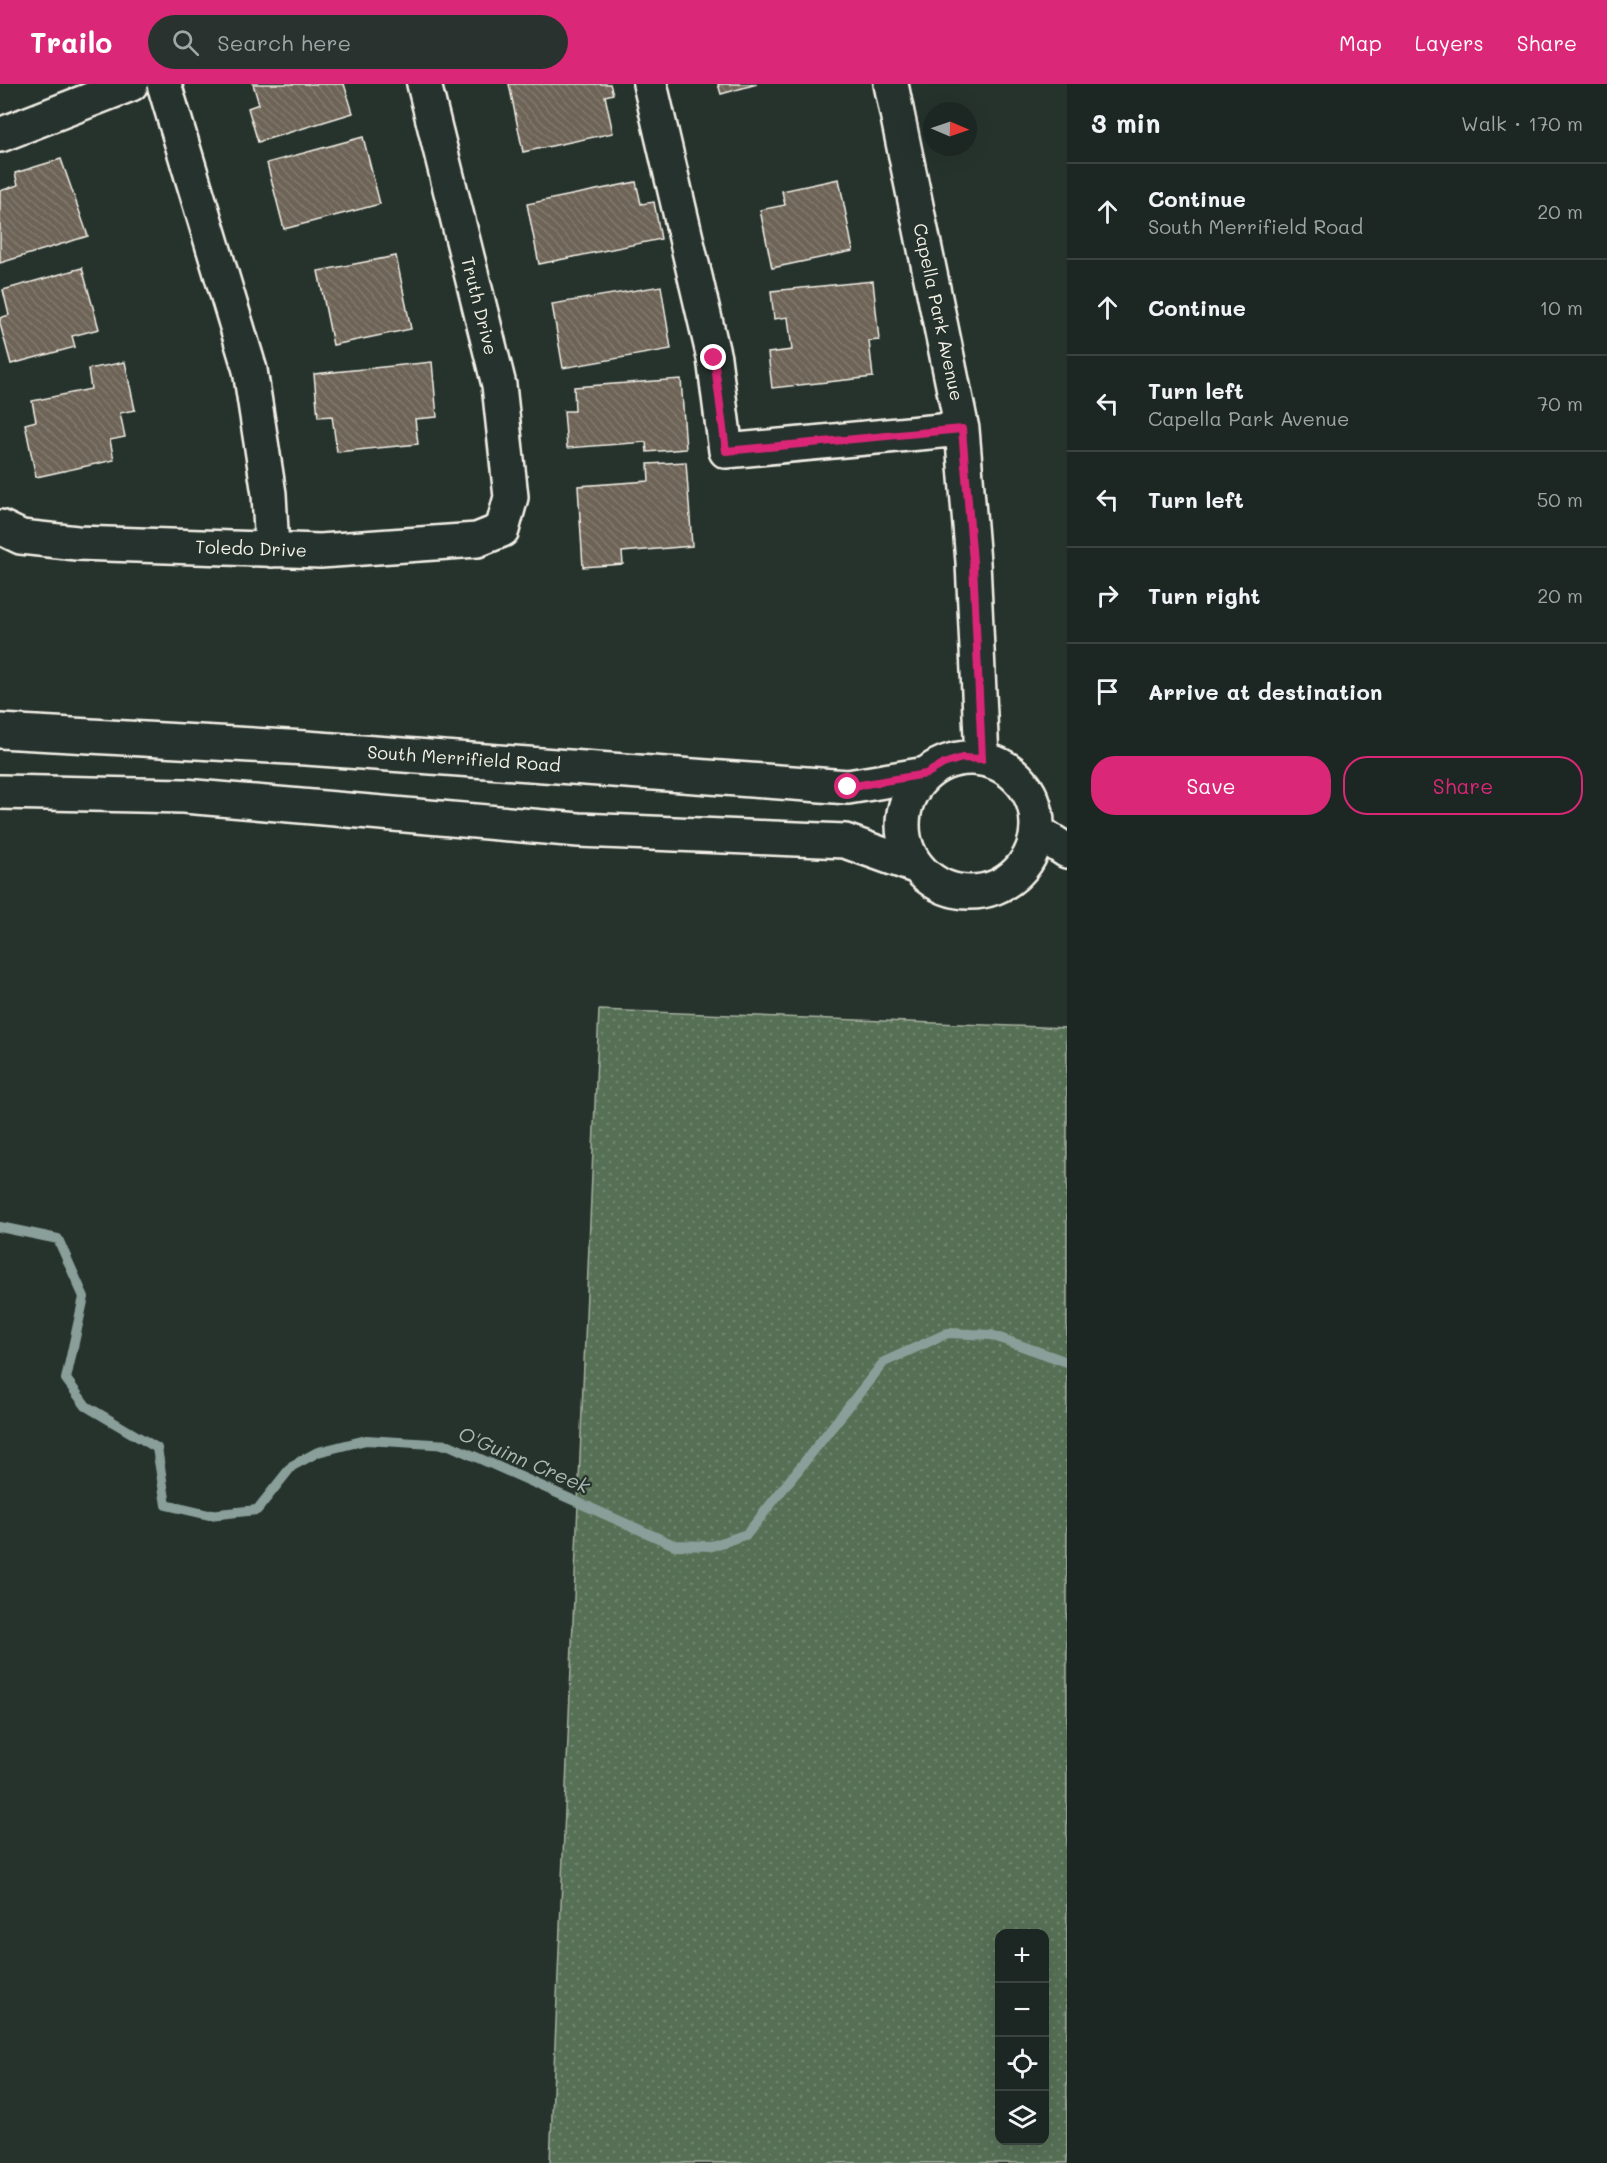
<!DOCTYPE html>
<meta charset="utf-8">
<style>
body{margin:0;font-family:Mali,sans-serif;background:#29322f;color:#f1f3f6}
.controls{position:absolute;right:18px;bottom:18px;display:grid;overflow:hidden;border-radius:12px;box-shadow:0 6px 24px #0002}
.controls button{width:54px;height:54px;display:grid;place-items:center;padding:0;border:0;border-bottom:2px solid #3a4340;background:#1c2622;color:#f1f3f6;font:30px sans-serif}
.compass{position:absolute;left:923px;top:18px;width:54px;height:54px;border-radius:50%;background:#1c2622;box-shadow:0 6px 24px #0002;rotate:92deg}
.stop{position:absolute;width:18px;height:18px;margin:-14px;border:4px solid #db2777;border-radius:50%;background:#fff}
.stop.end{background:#db2777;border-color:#fff;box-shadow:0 2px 6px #0008}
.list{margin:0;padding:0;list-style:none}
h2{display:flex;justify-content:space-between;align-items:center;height:78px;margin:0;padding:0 24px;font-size:26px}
h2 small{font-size:20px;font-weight:400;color:#a0a5a5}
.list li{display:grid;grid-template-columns:39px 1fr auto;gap:18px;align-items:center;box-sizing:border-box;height:96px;padding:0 24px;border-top:2px solid #3a4340}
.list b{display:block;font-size:22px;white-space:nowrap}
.list p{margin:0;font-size:20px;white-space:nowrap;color:#a0a5a5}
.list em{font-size:20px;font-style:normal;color:#a0a5a5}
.actions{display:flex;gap:12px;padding:18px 24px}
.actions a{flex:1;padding:14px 0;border:2px solid #db2777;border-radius:24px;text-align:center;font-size:21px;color:#db2777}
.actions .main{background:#db2777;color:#fff}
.icon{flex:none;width:33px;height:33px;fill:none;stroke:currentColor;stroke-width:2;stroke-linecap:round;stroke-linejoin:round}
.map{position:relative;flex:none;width:1067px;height:2079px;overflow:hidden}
header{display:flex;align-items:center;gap:36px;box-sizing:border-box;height:84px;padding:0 30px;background:#db2777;color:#fff}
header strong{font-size:28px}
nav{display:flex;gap:33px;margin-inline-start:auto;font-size:21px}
.search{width:420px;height:54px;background:#29322f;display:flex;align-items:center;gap:15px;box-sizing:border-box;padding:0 21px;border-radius:33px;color:#a0a5a5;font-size:22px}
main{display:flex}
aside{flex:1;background:#1c2622}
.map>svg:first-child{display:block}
</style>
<header>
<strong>Trailo</strong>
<div class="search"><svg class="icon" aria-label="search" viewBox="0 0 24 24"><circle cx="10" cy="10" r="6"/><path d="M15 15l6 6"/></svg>Search here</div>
<nav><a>Map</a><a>Layers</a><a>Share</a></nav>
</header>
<main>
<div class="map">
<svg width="1067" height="2079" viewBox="0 0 1067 2079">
<defs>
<pattern id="grass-dots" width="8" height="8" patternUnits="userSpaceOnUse" patternTransform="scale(1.5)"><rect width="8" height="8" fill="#577056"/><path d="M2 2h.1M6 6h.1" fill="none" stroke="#70856e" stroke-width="1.8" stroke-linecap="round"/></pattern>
<pattern id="building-back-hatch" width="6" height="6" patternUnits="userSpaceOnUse" patternTransform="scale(1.5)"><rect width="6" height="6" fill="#6d6356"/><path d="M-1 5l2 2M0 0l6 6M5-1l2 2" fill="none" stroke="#827a6e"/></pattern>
</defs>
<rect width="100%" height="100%" fill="#26332d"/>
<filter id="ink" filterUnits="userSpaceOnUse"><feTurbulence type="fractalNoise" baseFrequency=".0167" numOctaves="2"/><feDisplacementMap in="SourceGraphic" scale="12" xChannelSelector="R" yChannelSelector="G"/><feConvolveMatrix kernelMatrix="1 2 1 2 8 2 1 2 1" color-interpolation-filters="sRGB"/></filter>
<g filter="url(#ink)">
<!-- grass -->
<path fill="url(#grass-dots)" stroke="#a6b09f" stroke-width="1.5" fill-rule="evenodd" d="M599 926 1067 944V2079H550ZM999 1850H1044V2056H999Z"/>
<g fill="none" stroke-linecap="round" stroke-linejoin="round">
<!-- stream -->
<path stroke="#8a9f9a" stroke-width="10" d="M0 1143 58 1155 84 1213 66 1295 86 1322 157 1364 166 1421 209 1431 257 1426 292 1382 318 1368 366 1356 449 1361 674 1461 712 1462 747 1450 884 1278 948 1249 991 1251 1067 1278"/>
</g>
<!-- building -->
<path fill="url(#building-back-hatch)" stroke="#f4f1e8" stroke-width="1.5" d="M253 0H344L353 29 258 58 248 24 259 20Z
M509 0H610L613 10 605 12 613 49 523 68Z
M718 0H757L721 10Z
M363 53 380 120 284 145 267 79Z
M61 75 88 152 0 179V107L18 101 15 89Z
M839 95 853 167 772 184 760 126 785 121 782 107Z
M636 98 641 120 654 118 661 155 539 180 527 120Z
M396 172 411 245 333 261 318 187Z
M82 184 99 245 72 252 75 263 11 280 0 240V234L9 231 3 206Z
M873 197 879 256 869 257 873 293 772 304 768 269 792 266 788 233 774 235 771 207Z
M661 202 671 265 563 284 552 220Z
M125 278 135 326 120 329 125 353 110 356 114 376 36 393 25 340 36 337 32 317 91 305 88 285Z
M432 278 437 333 415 335 418 360 337 368 332 332 318 333 314 290Z
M681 295 686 365 647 368 646 358 567 364 564 327H575L574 303Z
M686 378 692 462 622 468 623 480 583 483 578 402 649 397 648 380Z"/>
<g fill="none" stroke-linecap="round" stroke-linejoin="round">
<defs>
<path id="minor" d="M164 0 250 286 269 410 272 466
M650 0 714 274 726 367 962 345
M891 0 962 345 973 478 982 675
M0 51 131 0
M0 443 21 453 77 459 320 467 477 456 502 446 511 413 499 301 424 0
M0 647 306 664 848 703 926 690
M903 741a67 67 0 1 1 134 0a67 67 0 1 1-134 0Z
M0 708 184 712 579 746 845 757 915 782
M1038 748 1067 767"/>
</defs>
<!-- minor casing -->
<use href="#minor" stroke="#f4f1e8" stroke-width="38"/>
<!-- minor -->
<use href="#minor" stroke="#26332d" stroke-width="33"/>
</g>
</g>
<g fill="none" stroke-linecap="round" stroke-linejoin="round" filter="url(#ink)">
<!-- route -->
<path stroke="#db2777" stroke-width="8" d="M714 274 726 367 962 345 973 478 982 675 962 674 943 680 926 690 848 703"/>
</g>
<g text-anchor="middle" stroke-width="4.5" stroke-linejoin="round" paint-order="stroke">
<!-- street labels -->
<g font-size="18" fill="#f4f1e8" stroke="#26332d">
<text transform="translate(479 222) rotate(76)" y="6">Truth Drive</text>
<text transform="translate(938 228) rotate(78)" y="6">Capella Park Avenue</text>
<text transform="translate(251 465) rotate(2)" y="6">Toledo Drive</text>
<text transform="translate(464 675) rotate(4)" y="6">South Merrifield Road</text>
</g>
<!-- water labels -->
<g font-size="20" font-style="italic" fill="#adbab4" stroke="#26332d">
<text transform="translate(524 1376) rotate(23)" y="7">O'Guinn Creek</text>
</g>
</g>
</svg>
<div class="controls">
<button>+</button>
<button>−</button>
<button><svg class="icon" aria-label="locate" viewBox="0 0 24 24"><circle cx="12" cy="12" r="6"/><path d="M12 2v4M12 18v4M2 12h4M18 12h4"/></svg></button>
<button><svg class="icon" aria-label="layers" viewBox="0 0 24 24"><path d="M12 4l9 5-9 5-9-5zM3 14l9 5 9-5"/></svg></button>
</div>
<svg class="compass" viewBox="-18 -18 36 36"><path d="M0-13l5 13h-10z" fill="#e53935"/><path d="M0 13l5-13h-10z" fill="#a0a5a5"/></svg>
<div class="stop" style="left:848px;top:703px"></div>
<div class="stop end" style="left:714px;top:274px"></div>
</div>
<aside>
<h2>3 min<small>Walk · 170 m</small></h2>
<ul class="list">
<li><svg class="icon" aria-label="ahead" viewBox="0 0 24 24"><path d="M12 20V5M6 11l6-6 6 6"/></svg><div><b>Continue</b><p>South Merrifield Road</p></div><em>20 m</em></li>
<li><svg class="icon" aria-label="ahead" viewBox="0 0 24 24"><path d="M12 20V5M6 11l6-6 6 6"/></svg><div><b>Continue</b></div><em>10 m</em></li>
<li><svg class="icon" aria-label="left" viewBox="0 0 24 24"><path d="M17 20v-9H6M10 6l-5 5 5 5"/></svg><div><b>Turn left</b><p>Capella Park Avenue</p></div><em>70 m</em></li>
<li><svg class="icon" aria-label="left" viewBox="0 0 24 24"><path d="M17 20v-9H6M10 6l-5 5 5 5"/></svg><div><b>Turn left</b></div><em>50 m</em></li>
<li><svg class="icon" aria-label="right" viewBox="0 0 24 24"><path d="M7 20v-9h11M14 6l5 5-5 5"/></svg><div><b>Turn right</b></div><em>20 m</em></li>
<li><svg class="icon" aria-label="arrive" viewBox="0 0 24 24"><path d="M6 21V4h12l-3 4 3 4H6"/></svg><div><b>Arrive at destination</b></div></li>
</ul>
<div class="actions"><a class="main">Save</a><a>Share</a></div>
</aside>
</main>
